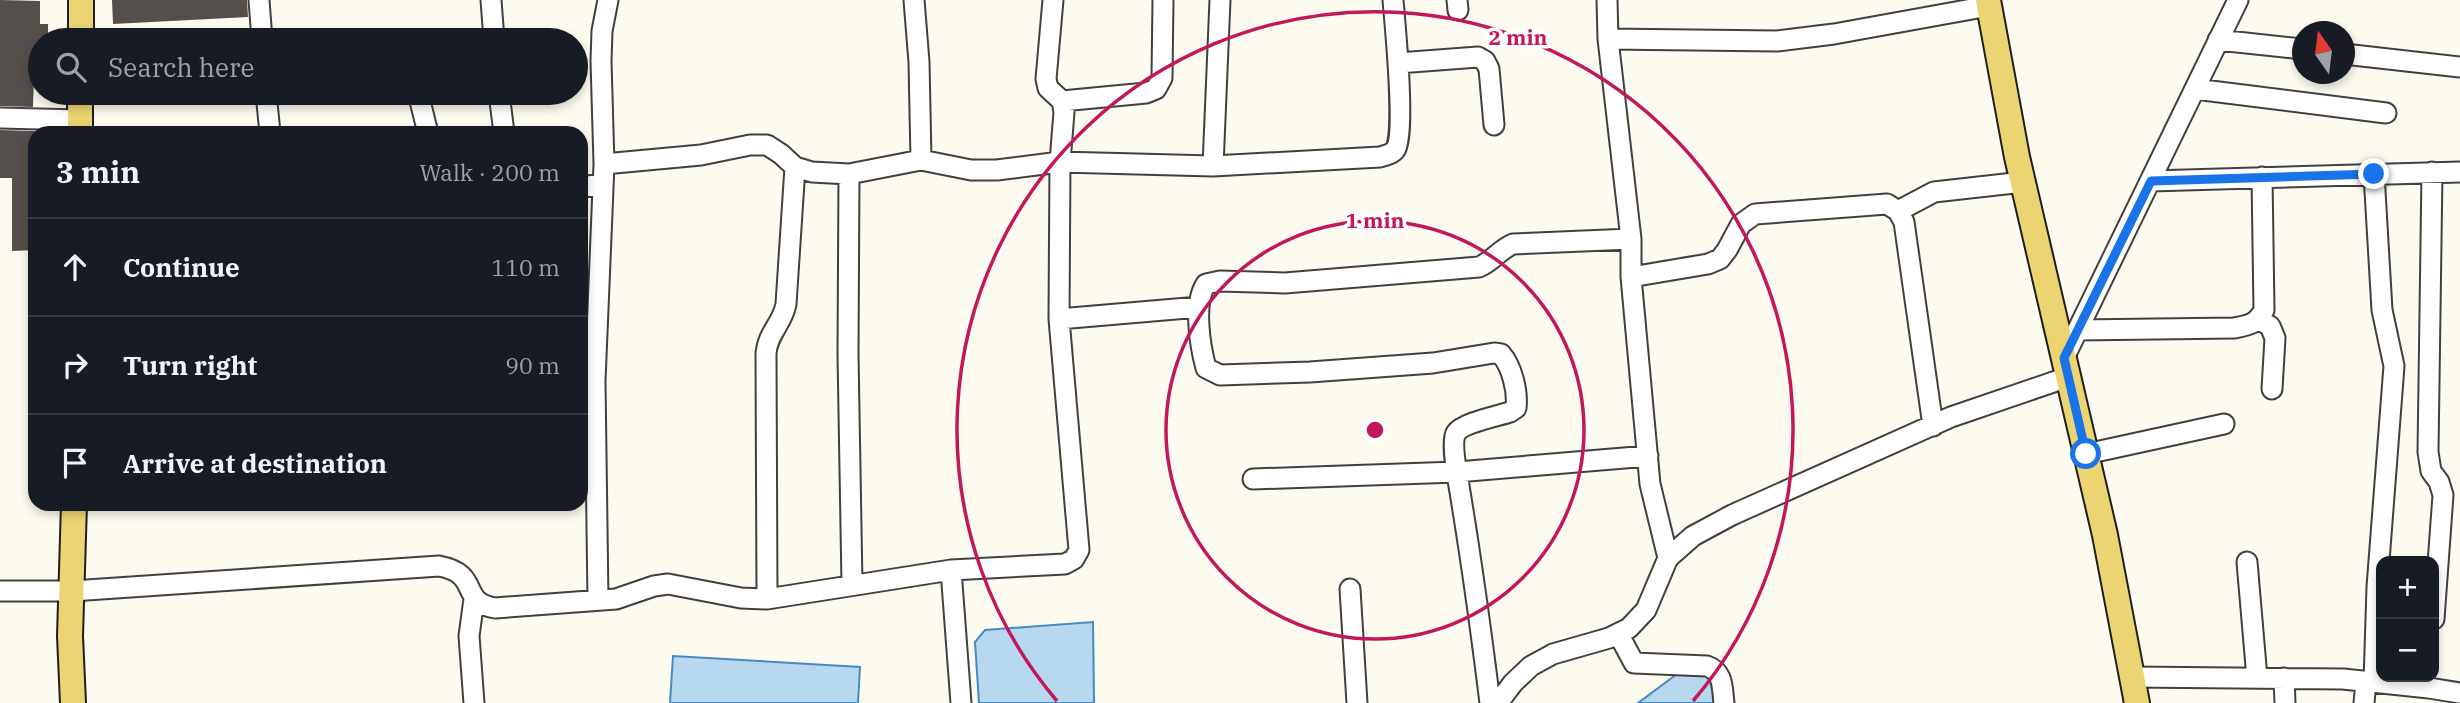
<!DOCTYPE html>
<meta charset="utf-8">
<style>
body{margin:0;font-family:"IBM Plex Serif",serif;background:#20242c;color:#f1f3f6}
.controls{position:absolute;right:21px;bottom:21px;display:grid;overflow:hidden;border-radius:14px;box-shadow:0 4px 10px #0003}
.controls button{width:63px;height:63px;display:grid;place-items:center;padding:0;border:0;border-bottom:2px solid #363941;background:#171b24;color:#f1f3f6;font:35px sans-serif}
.compass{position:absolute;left:2292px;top:21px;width:63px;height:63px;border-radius:50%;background:#171b24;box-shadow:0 4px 10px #0003;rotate:346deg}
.stop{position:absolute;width:21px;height:21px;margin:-16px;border:5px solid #1a73e8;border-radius:50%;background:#fff}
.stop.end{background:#1a73e8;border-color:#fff;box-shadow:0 2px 7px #0008}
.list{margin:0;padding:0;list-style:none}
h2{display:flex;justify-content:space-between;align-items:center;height:91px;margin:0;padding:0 28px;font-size:30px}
h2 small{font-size:23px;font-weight:400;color:#9ea1a6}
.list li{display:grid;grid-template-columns:46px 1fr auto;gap:21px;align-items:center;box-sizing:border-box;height:98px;padding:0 28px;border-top:2px solid #363941}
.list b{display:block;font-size:26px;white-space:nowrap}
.list em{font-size:23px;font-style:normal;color:#9ea1a6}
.icon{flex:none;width:38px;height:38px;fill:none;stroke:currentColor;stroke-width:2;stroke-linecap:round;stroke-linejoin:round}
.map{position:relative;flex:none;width:2460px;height:703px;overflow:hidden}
.search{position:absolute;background:#171b24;box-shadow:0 4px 10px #0003;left:28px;top:28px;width:560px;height:77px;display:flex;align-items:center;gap:18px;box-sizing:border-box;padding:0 24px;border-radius:38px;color:#9ea1a6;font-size:26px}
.panel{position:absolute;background:#171b24;box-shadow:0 4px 10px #0003;left:28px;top:126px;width:560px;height:385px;border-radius:21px}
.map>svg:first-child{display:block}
</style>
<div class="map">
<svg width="2460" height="703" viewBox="0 0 2460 703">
<rect width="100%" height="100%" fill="#fdfbef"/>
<!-- water -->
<path fill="#b8d8f0" stroke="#4789c0" stroke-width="2" d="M1093 622 1094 703H979L975 642 985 630Z
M673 656 860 667 858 703H670Z
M1685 668 1713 675 1716 703H1638Z"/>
<!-- building -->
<path fill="#554f4b" d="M0 0 40 1V24H48V40H40V78L34 77 33 107 0 106Z
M112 0H247L248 17 113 24Z
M0 130 35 131V250L12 251V178H0Z"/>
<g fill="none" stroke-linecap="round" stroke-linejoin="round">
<defs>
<path id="minor" d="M259 0 262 40
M491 0 494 40
M914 0 919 62 921 160
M1457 0 1458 10
M1607 0 1608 39 1631 239V277L1650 484 1668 558
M1608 39 1777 41 1834 34 1989 6
M2218 40 2302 49
M2344 54 2460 67
M1398 63 1478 57 1485 61 1489 69 1494 125
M2195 89 2386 113
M266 93 270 133
M418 93 428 133
M499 93 504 133
M1062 101 1146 93 1156 89 1162 78 1163 0
M0 118 80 120
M604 164 701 155 750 145H767L781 154 795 167 812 172 849 174 921 160 971 170H997L1060 162 1213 166 1380 157C1385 155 1391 155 1395 150 1406 136 1395 24 1393 0
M1213 166 1220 0
M2432 172 2428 452 2431 471 2439 482 2443 495 2434 619
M849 174 848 354 852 584
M2151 181 2460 172
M581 187 603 184
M1898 211 1934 192 2023 182
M1631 277 1708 264 1720 259 1727 250 1741 224 1755 214 1887 204 1898 211 1904 222 1933 426
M1059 319 1199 307
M2259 320 2270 326 2275 338 2272 389
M2078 330 2234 328C2249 325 2257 324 2264 310L2262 177
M2064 358 2238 0
M2086 454 2224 424
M1253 479 1457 472 1648 456
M2247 562 2257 678
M951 570 961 703
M1350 589 1357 703
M0 591H72L439 566C482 574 458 602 495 608L616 599 654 586 668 584 741 598 767 599 951 570 1065 564 1074 559 1079 550 1059 319 1060 162 1064 112 1062 101 1048 88 1046 79 1053 0
M767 599 766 353C768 332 783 323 786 304L795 167
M598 600 595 381 604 164 601 61 602 31 608 0
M1619 635 1634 663 1707 666C1724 672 1722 688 1724 703
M2132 677 2343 679 2429 688 2460 693
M2284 678 2285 703
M2374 682 2377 587 2394 366 2382 310 2374 174
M474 703 469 636 474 599
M1490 703C1481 630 1471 558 1459 486 1457 475 1451 442 1456 433 1462 423 1498 416 1510 412L1516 408C1518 391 1512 367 1501 354L1494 353 1433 363 1310 372 1220 375 1206 368C1200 346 1193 303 1206 284L1220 281 1285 283 1479 267C1493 261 1499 250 1513 244L1631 239
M1498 703 1513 683 1531 666 1553 654 1609 638 1629 628 1646 610 1668 558 1693 536 1732 515 1951 417 2068 377
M2364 703 2366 681"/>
<path id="major" d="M1988 0 2017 157 2105 535 2137 703
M81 40V0
M80 133V93
M73 703 70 636 74 504"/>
</defs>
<!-- minor casing -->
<use href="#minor" stroke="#404040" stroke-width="23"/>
<!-- major casing -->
<use href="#major" stroke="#1e1e1e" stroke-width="28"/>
<!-- minor -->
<use href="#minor" stroke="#fff" stroke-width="19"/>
<!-- major -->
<use href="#major" stroke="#ebd471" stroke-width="24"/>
</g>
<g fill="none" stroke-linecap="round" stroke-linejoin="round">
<!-- route -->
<path stroke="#1a73e8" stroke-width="9" d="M2086 454 2064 358 2151 181 2374 174"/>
</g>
<!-- distance rings -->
<g fill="none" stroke="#c2185b" stroke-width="3.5">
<circle cx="1375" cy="430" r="209"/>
<path d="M1057 701A418 418 0 1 1 1693 701"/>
</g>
<circle cx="1375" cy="430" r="10" fill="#c2185b" stroke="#fff" stroke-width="3.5"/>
<g font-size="21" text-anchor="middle" font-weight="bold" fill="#c2185b" stroke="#fff" stroke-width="7" stroke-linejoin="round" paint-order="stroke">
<text x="1518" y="45">2 min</text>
<text x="1375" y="228">1 min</text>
</g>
</svg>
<div class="controls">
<button>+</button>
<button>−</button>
</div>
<svg class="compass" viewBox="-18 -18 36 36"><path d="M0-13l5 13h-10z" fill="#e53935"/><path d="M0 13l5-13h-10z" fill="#9ea1a6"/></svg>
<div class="stop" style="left:2086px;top:454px"></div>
<div class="stop end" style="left:2374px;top:174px"></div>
<div class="search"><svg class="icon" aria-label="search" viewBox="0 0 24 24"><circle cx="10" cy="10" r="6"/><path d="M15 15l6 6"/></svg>Search here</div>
<section class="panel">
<h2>3 min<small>Walk · 200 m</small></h2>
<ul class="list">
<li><svg class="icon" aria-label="ahead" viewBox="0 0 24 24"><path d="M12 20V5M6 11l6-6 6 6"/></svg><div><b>Continue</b></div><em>110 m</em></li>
<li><svg class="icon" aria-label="right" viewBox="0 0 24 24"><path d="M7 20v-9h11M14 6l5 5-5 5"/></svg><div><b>Turn right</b></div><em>90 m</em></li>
<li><svg class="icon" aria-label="arrive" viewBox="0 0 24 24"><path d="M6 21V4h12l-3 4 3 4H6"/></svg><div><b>Arrive at destination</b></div></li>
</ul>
</section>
</div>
